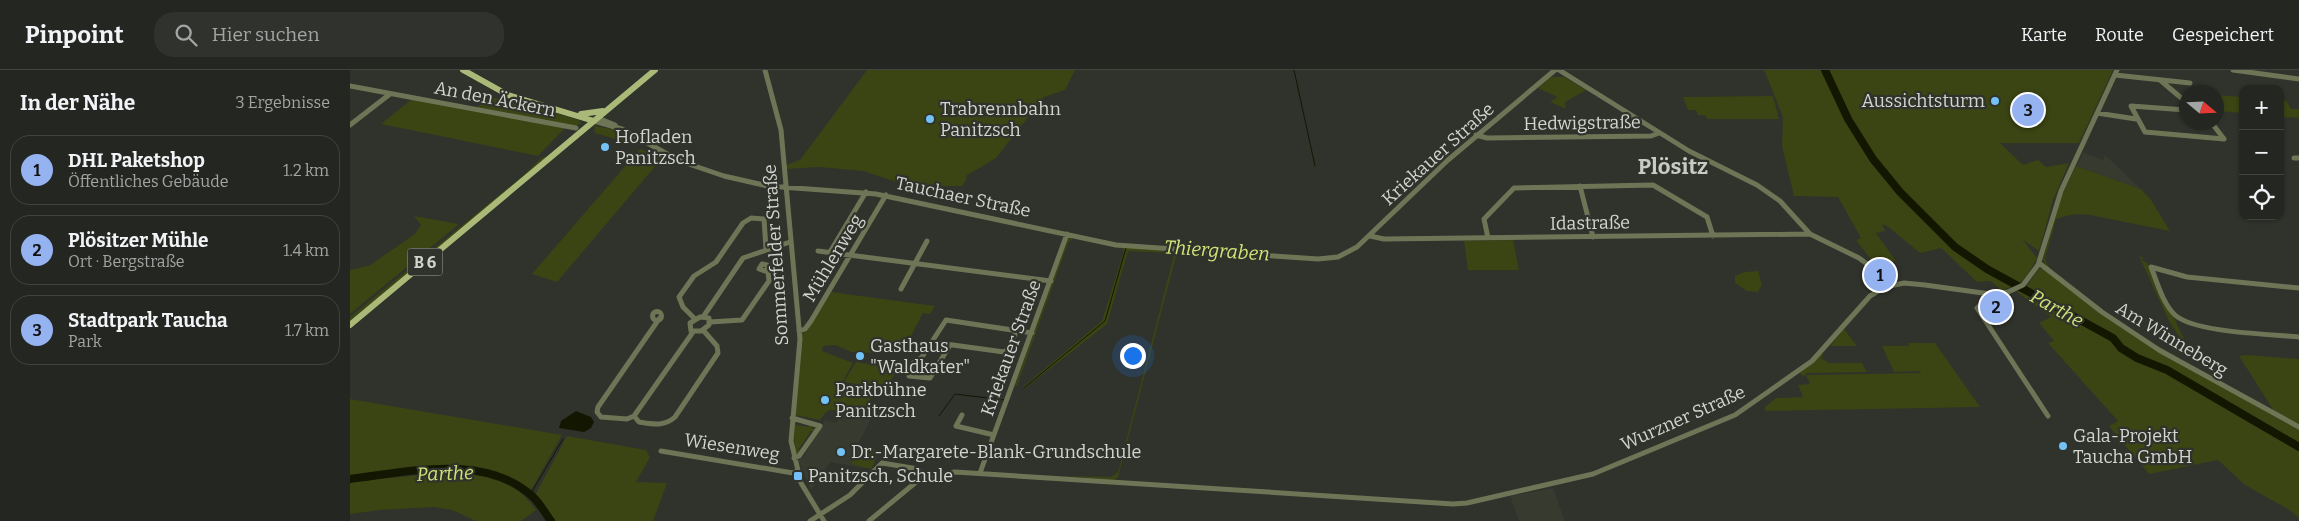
<!DOCTYPE html>
<html lang="de">
<meta charset="utf-8">
<style>
body{margin:0;font-family:Bitter,serif;background:#30322e;color:#f1f3f6}
.controls{position:absolute;right:15px;top:15px;display:grid;overflow:hidden;border-radius:10px;box-shadow:0 1px 4px #0004}
.controls button{width:45px;height:45px;display:grid;place-items:center;padding:0;border:0;border-bottom:1px solid #41433f;background:#242621;color:#f1f3f6;font:25px sans-serif}
.compass{position:absolute;left:1829px;top:15px;width:45px;height:45px;border-radius:50%;background:#242621;box-shadow:0 1px 4px #0004;rotate:109deg}
.you{position:absolute;left:782px;top:285px;width:18px;height:18px;margin:-12px;border:4px solid #fff;border-radius:50%;background:#1a73e8;box-shadow:0 0 0 8px #1a73e833}
.badge{display:grid;place-items:center;width:32px;height:32px;border-radius:50%;background:#95b2f1;color:#111;font-size:16px;font-weight:700}
.pin{position:absolute;translate:-50% -50%;border:2px solid #fff;box-shadow:0 1px 5px #0006}
.list{margin:0;padding:0;list-style:none}
h2{display:flex;justify-content:space-between;align-items:center;height:65px;margin:0;padding:0 20px;font-size:21px}
h2 small{font-size:16px;font-weight:400;color:#a3a5a5}
.list li{display:grid;grid-template-columns:32px 1fr auto;gap:15px;align-items:center;box-sizing:border-box;height:70px;margin:0 10px 10px;padding:0 10px;border:1px solid #41433f;border-radius:20px}
.list b{display:block;font-size:19px;white-space:nowrap}
.list p{margin:0;font-size:16px;white-space:nowrap;color:#a3a5a5}
.list em{font-size:16px;font-style:normal;color:#a3a5a5}
.icon{flex:none;width:28px;height:28px;fill:none;stroke:currentColor;stroke-width:2;stroke-linecap:round;stroke-linejoin:round}
.map{position:relative;flex:none;width:1949px;height:451px;overflow:hidden}
header{display:flex;align-items:center;gap:30px;box-sizing:border-box;height:70px;padding:0 25px;background:#242621;border-bottom:1px solid #41433f}
header strong{font-size:24px}
nav{display:flex;gap:28px;margin-inline-start:auto;font-size:18px}
.search{width:350px;height:45px;background:#30322e;display:flex;align-items:center;gap:12px;box-sizing:border-box;padding:0 18px;border-radius:20px;color:#a3a5a5;font-size:19px}
main{display:flex}
aside{flex:1;background:#242621}
.map>svg:first-child{display:block}
</style>
<header>
<strong>Pinpoint</strong>
<div class="search"><svg class="icon" aria-label="search" viewBox="0 0 24 24"><circle cx="10" cy="10" r="6"/><path d="M15 15l6 6"/></svg>Hier suchen</div>
<nav><a>Karte</a><a>Route</a><a>Gespeichert</a></nav>
</header>
<main>
<aside>
<h2>In der Nähe<small>3 Ergebnisse</small></h2>
<ul class="list">
<li><span class="badge">1</span><div><b>DHL Paketshop</b><p>Öffentliches Gebäude</p></div><em>1.2 km</em></li>
<li><span class="badge">2</span><div><b>Plösitzer Mühle</b><p>Ort · Bergstraße</p></div><em>1.4 km</em></li>
<li><span class="badge">3</span><div><b>Stadtpark Taucha</b><p>Park</p></div><em>1.7 km</em></li>
</ul>
</aside>
<div class="map">
<svg width="1949" height="451" viewBox="0 0 1949 451">
<rect width="100%" height="100%" fill="#30322c"/>
<!-- built -->
<path fill="#373a2e" d="M1733 82 1753 90 1755 85 1791 119 1727 96Z
M494 340 521 349 507 376 526 379 524 395 521 399 480 392 461 420 448 390 454 386 475 350 486 353Z
M1203 418 1215 451H1169L1160 426Z"/>
<!-- green -->
<path fill="#3b4413" d="M517 0H725L715 20 694 27 646 88 616 106 617 108 612 116H570L564 111 547 112 513 101 469 97 436 99 432 59 436 95 450 90Z
M1414 0H1763L1729 73H1650L1673 95 1688 90 1696 97 1719 93 1703 130 1689 181 1672 169 1687 188C1682 197 1677 208 1668 214L1644 203 1666 215 1652 220 1640 211 1627 212 1591 178 1570 183 1537 156 1532 154 1535 161 1526 163 1546 191H1527L1525 195 1506 170 1511 168 1488 127 1444 126 1432 76 1433 47Z
M1201 7H1214L1236 20 1215 32 1216 39 1200 32 1207 27 1188 18Z
M1867 25 1893 27V43L1867 41Z
M1423 26 1429 49H1357L1355 45H1348L1346 40H1338L1333 27Z
M152 28 229 50 231 54 224 56 126 38 137 29Z
M62 29 215 58 188 86 31 54Z
M1930 30H1936L1941 39H1949V48L1930 47Z
M244 56 268 60 287 72 279 73 245 63Z
M290 79 313 87 207 212 182 204Z
M201 85 0 251V247L175 104 191 88Z
M1726 96 1791 119 1801 130 1820 161 1740 145C1727 143 1718 145 1706 149L1695 189C1699 203 1721 216 1733 225 1793 271 1858 305 1924 341L1889 286 1897 285 1949 289V355C1876 316 1802 278 1735 228 1721 218 1700 205 1693 190L1709 132Z
M64 146 109 154 0 244V200L21 195H20L65 164 71 155Z
M721 167 791 179 827 182 768 407 764 410 712 406 761 407 768 402 824 185 821 183 778 181 757 254 674 319 673 317 752 251 774 181 772 178 723 168 718 173 667 316H665L717 170Z
M1163 170 1169 200H1118L1114 171Z
M1789 186 1793 187 1792 190 1798 194 1837 275 1834 274 1819 251Z
M1689 199H1694L1788 268 1949 358V448L1941 441 1895 415 1868 390 1799 404 1759 356 1768 351 1698 273 1704 271 1689 253 1701 247 1667 222 1673 219 1723 245 1676 217Z
M1408 201 1412 214 1408 222 1397 221 1385 213V206L1394 202Z
M481 222 585 236 580 244 573 243 553 281 543 279 536 282 528 278 525 283 501 282 485 275 473 276 472 281 503 293 492 313 526 319 515 338C507 337 502 338 495 340 481 344 483 332 470 350L445 345 452 264 458 259Z
M1494 259 1507 276H1480Z
M1558 273H1585L1630 337 1416 341 1414 338 1426 328 1453 327 1448 315 1460 314 1456 305 1571 303 1570 301 1544 302 1532 276H1559Z
M1472 284H1474L1471 288 1479 293H1512L1517 302 1457 303 1453 307 1450 302Z
M506 292 547 299 536 319 494 312Z
M0 329 212 365 181 420 157 407 122 397 0 407Z
M447 351 446 355 458 357 460 354 462 355 461 358 464 359 467 357 464 361H461L448 380 451 381 446 385 444 370 445 352Z
M217 366 296 380 300 387 286 412 317 413 303 451H205L185 425Z
M516 378 526 379V389L521 399 501 394 510 380Z
M123 401C150 408 170 417 186 440L171 451H126L102 440 84 437 30 440 0 444V411Z"/>
<!-- water -->
<path fill="#131701" d="M226 341 241 347 244 352 241 358 234 362 209 358 211 351Z"/>
<g fill="none" stroke-linecap="round" stroke-linejoin="round">
<!-- stream -->
<path stroke="#131701" stroke-width="1" d="M944 0 965 96
M674 318 755 251 776 178
M589 346 605 324 654 330
M180 425 213 369"/>
<!-- river -->
<path stroke="#131701" stroke-width="8" d="M1475 0 1498 49 1523 89 1550 122 1605 177 1637 199 1763 268 1771 278 1787 288 1817 300 1949 377
M0 409C58 402 134 383 182 426 190 433 195 443 201 451"/>
<!-- minor -->
<path stroke="#6e7556" stroke-width="5" d="M415 0 431 60 450 269 441 371 451 413 474 451
M1209 0 1339 81 1407 115 1430 131 1460 164 1509 188 1544 214
M1883 0 1949 9
M1765 5 1840 13
M1810 10 1836 32
M0 16 226 58
M1836 40 1781 36 1795 62 1874 69
M1747 43 1786 49
M248 48 265 55
M244 51 272 59 330 91 374 106 418 116 526 124 766 175 968 189 988 187 1007 177 1098 90 1205 0
M1861 52 1874 69
M0 55 40 24
M1126 65 1137 68 1301 66 1309 63
M1944 88H1949
M1230 116 1243 167
M1020 166 1034 169 1460 164
M1138 168 1134 149 1164 118 1303 115 1357 147 1363 166
M468 181 701 211
M480 182 516 122
M1689 193 1752 242 1809 280 1949 357
M412 194 417 195 418 202 409 199Z
M1949 218 1837 207 1801 197C1807 212 1813 234 1825 245 1845 263 1921 264 1949 267
M551 219 577 171
M1638 224 1637 229 1627 238 1698 346
M302.5 246a4.5 4.5 0 1 1 9 0a4.5 4.5 0 1 1-9 0Z
M350 247 359 248V255L351 261H341L340 253Z
M353 247 393 188 440 172
M345 249 333 237 329 227 344 206 366 192 393 153 401 148 414 149 416 179
M360 252 392 250 419 211 418 202
M449 261 455 259 461 251 536 125
M581 272 654 282 658 279 667 260
M600 275 580 308 559 306 563 293 572 287 596 250 682 263
M612 345 606 356 644 365
M284 346 277 349 251 347 247 342 248 337 309 249
M284 346 289 352C302 354 314 357 325 347L368 283 367 276 353 260
M284 346 343 262
M442 348 470 356 449 386 444 388
M311 381 443 403 447 401
M630 403 717 164
M460 451 500 425 532 393 568 399 574 406
M519 451 571 408 605 402 1103 434 1117 433 1243 404 1385 345 1462 291 1520 226 1535 217 1554 213 1575 215 1640 224 1658 222 1673 215 1688 195 1711 121 1767 0"/>
<!-- major -->
<path stroke="#abb978" stroke-width="6" d="M113 0 158 25 244 51
M231 44 253 41
M0 255 305 0"/>
</g>
<!-- markers -->
<g fill="#73c1f5" stroke="#30322c" stroke-width="2">
<circle cx="1645" cy="31" r="5"/>
<circle cx="580" cy="49" r="5"/>
<circle cx="255" cy="77" r="5"/>
<circle cx="510" cy="286" r="5"/>
<circle cx="475" cy="330" r="5"/>
<circle cx="1713" cy="376" r="5"/>
<circle cx="491" cy="382" r="5"/>
<rect x="443" y="401" width="10" height="10" rx="2.5"/>
</g>
<g text-anchor="middle" stroke-width="4.5" stroke-linejoin="round" paint-order="stroke">
<!-- shield labels -->
<rect fill="#30322c" stroke="#a2a39f" stroke-width="1" x="57.5" y="178.5" width="35" height="27" rx="4"/>
<g font-size="16" font-weight="bold" fill="#d3d4d0">
<text x="75" y="198">B 6</text>
</g>
<!-- street labels -->
<g font-size="18" fill="#d3d4d0" stroke="#30322c">
<text transform="translate(145 29) rotate(11)" y="6">An den Äckern</text>
<text transform="translate(1232 53) rotate(-1)" y="6">Hedwigstraße</text>
<text transform="translate(1088 84) rotate(-42)" y="6">Kriekauer Straße</text>
<text transform="translate(613 127) rotate(12)" y="6">Tauchaer Straße</text>
<text transform="translate(1240 153) rotate(-1)" y="6">Idastraße</text>
<text transform="translate(426 185) rotate(-94)" y="6">Sommerfelder Straße</text>
<text transform="translate(483 188) rotate(-59)" y="6">Mühlenweg</text>
<text transform="translate(1822 269) rotate(31)" y="6">Am Winneberg</text>
<text transform="translate(661 278) rotate(-70)" y="6">Kriekauer Straße</text>
<text transform="translate(1333 348) rotate(-24)" y="6">Wurzner Straße</text>
<text transform="translate(382 377) rotate(9)" y="6">Wiesenweg</text>
</g>
<!-- poi labels -->
<g font-size="18" fill="#d3d4d0" stroke="#30322c" text-anchor="start">
<text x="1635" y="37" text-anchor="end">Aussichtsturm</text>
<text x="590" y="45">Trabrennbahn<tspan x="590" dy="21">Panitzsch</tspan></text>
<text x="265" y="73">Hofladen<tspan x="265" dy="21">Panitzsch</tspan></text>
<text x="520" y="282">Gasthaus<tspan x="520" dy="21">"Waldkater"</tspan></text>
<text x="485" y="326">Parkbühne<tspan x="485" dy="21">Panitzsch</tspan></text>
<text x="1723" y="372">Gala-Projekt<tspan x="1723" dy="21">Taucha GmbH</tspan></text>
<text x="501" y="388">Dr.-Margarete-Blank-Grundschule</text>
<text x="458" y="412">Panitzsch, Schule</text>
</g>
<!-- water labels -->
<g font-size="19" font-style="italic" fill="#cfe479" stroke="#30322c">
<text transform="translate(867 180) rotate(4)" y="7">Thiergraben</text>
<text transform="translate(1707 238) rotate(29)" y="7">Parthe</text>
<text transform="translate(95 403) rotate(-2)" y="7">Parthe</text>
</g>
<!-- district labels -->
<g font-size="22" font-weight="bold" fill="#c9cbc3" stroke="#30322c">
<text x="1323" y="104">Plösitz</text>
</g>
</g>
</svg>
<div class="controls">
<button>+</button>
<button>−</button>
<button><svg class="icon" aria-label="locate" viewBox="0 0 24 24"><circle cx="12" cy="12" r="6"/><path d="M12 2v4M12 18v4M2 12h4M18 12h4"/></svg></button>
</div>
<svg class="compass" viewBox="-18 -18 36 36"><path d="M0-13l5 13h-10z" fill="#e53935"/><path d="M0 13l5-13h-10z" fill="#a3a5a5"/></svg>
<div class="you"></div>
<div class="pin badge" style="left:1530px;top:205px">1</div>
<div class="pin badge" style="left:1646px;top:237px">2</div>
<div class="pin badge" style="left:1678px;top:40px">3</div>
</div>
</main>
